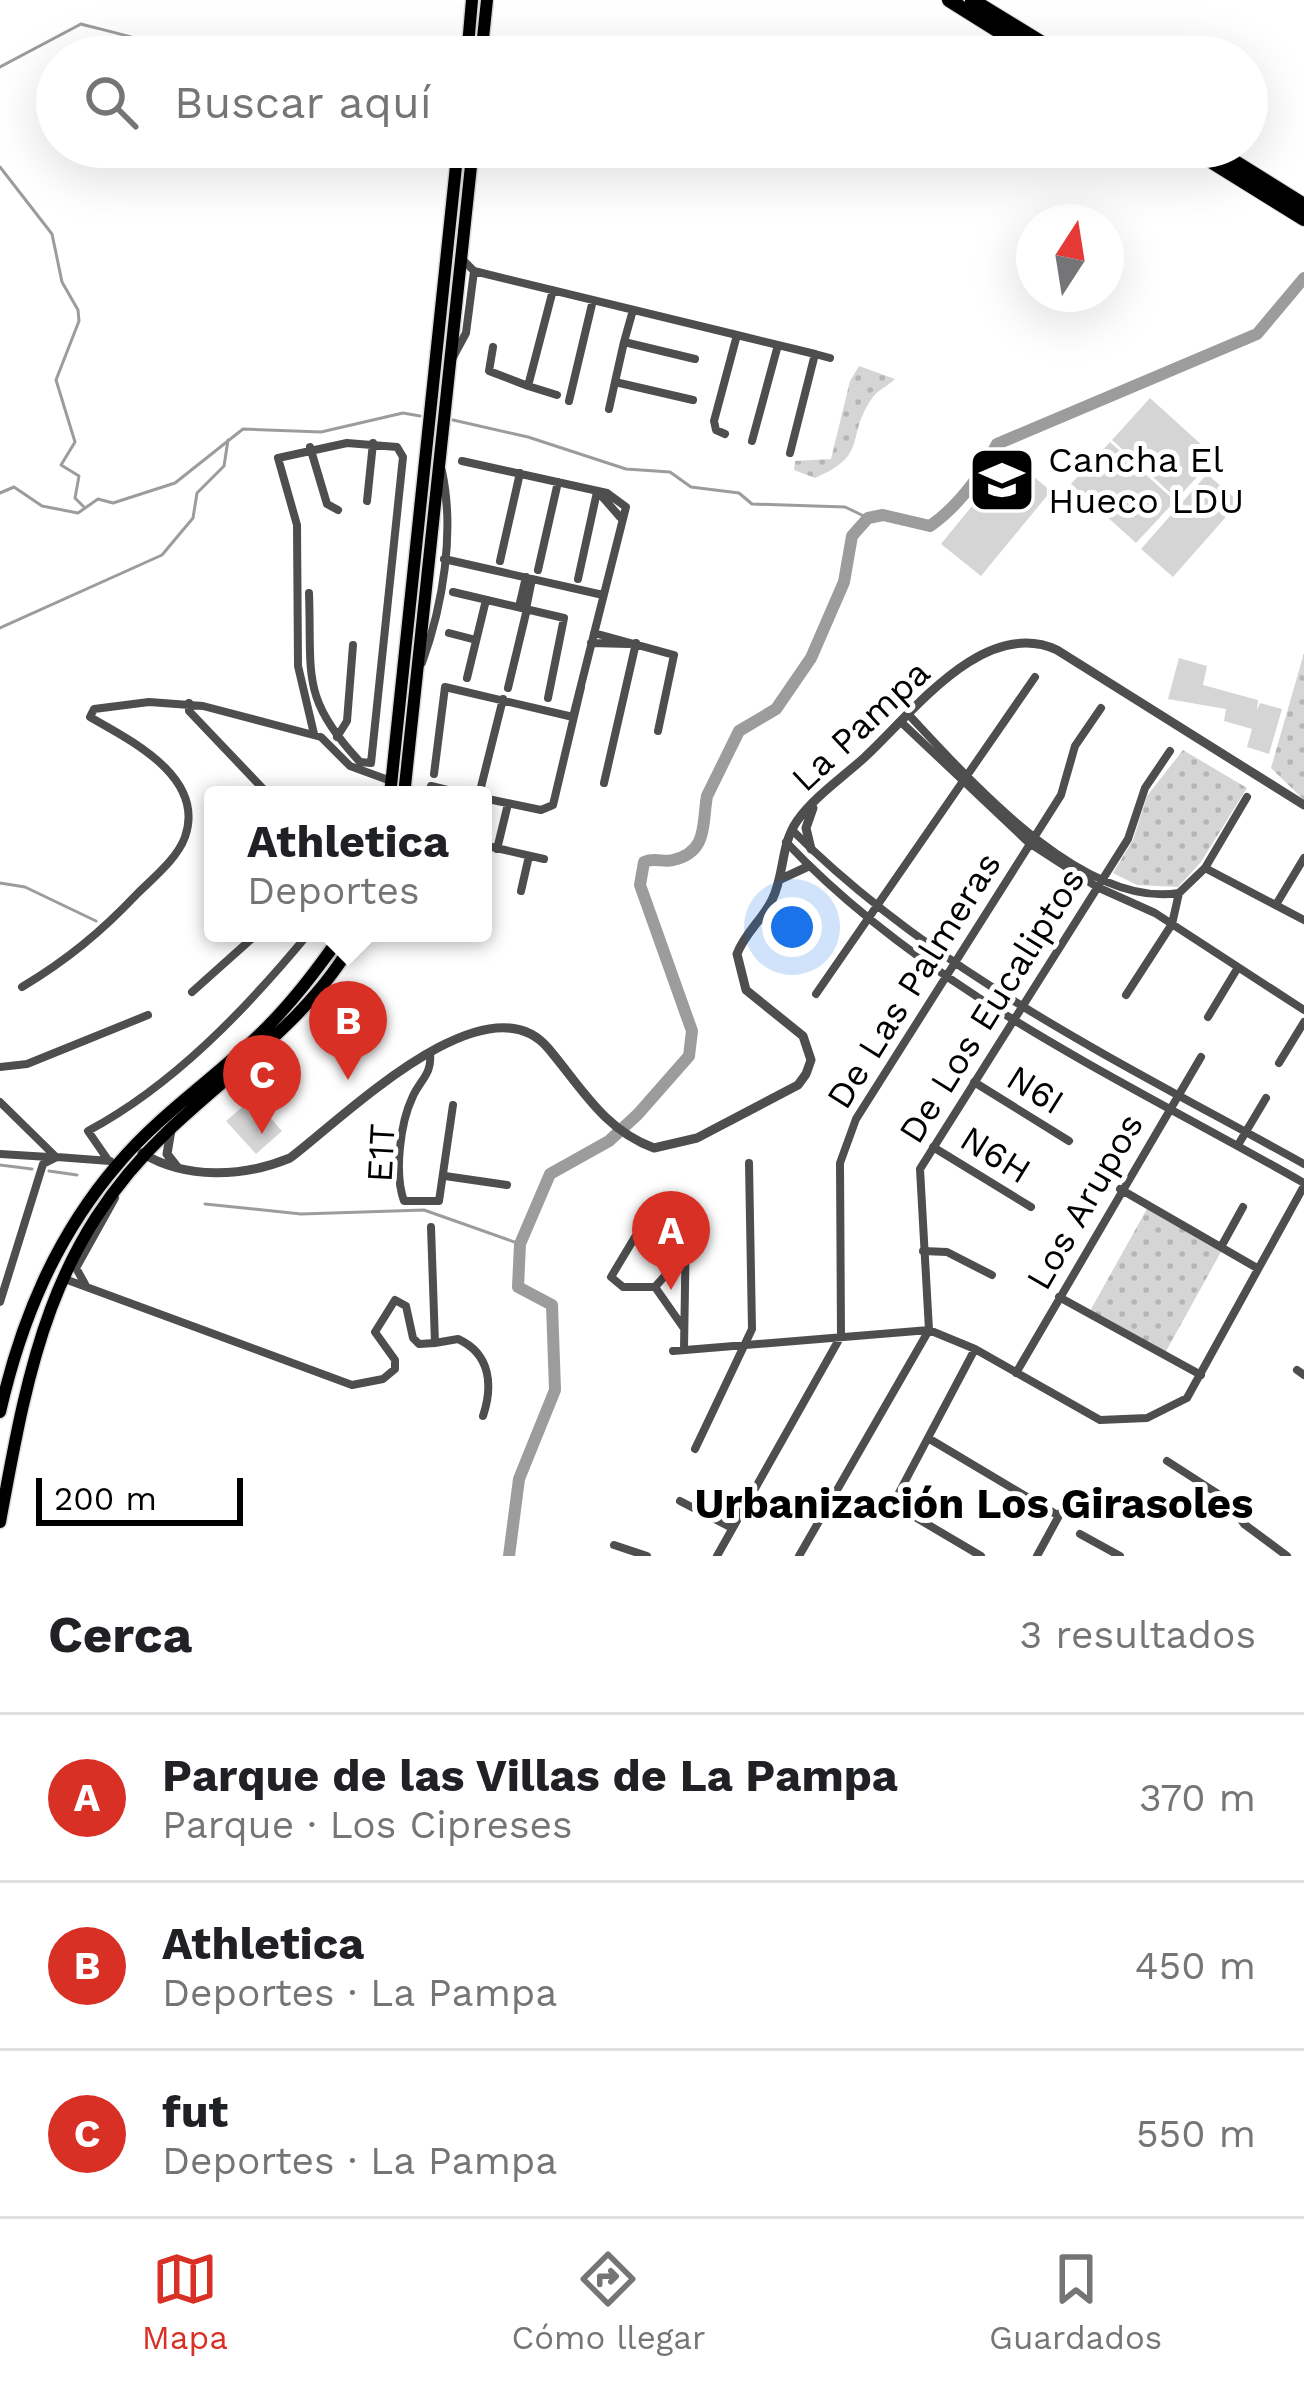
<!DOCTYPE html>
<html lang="es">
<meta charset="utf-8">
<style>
body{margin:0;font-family:"Work Sans",sans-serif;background:#f2f2f2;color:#202124}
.compass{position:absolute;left:1016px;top:204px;width:108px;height:108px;border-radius:50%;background:#fff;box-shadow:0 12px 48px #0002;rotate:12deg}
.scale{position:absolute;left:36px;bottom:30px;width:207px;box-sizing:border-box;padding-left:12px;border:6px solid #000;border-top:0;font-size:33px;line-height:42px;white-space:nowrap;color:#000;-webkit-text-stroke:9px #fff;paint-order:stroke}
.you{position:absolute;left:792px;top:927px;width:42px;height:42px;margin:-30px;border:9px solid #fff;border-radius:50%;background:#1a73e8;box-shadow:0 0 0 18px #1a73e833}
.badge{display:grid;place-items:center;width:78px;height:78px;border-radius:50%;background:#d93025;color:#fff;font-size:39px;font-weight:700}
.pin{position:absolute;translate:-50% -99px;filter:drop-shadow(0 3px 6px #0008)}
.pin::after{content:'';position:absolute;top:63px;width:42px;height:36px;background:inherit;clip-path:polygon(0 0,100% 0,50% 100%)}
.popup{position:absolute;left:204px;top:786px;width:288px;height:156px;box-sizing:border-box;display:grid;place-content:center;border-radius:12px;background:#fff;filter:drop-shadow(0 3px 9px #0005);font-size:39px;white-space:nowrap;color:#757577}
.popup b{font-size:45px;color:#202124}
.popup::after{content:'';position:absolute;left:50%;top:100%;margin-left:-24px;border:24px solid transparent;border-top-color:#fff}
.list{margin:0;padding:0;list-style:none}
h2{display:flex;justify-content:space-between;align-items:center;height:156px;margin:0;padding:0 48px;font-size:51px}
h2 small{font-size:39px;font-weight:400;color:#757577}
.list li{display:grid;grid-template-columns:78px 1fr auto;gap:36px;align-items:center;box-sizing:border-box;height:168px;padding:0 48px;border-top:3px solid #e0e0e0}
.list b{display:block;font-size:45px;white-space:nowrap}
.list p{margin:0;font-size:39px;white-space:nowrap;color:#757577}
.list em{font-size:39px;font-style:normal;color:#757577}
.icon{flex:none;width:66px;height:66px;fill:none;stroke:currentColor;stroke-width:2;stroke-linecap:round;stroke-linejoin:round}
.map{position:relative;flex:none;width:1304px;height:1556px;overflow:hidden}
.search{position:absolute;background:#fff;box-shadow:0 12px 48px #0002;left:36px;right:36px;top:36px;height:132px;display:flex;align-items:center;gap:30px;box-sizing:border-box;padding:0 42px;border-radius:66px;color:#757577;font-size:45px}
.sheet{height:660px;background:#fff}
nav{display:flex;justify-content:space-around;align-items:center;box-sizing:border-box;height:168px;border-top:3px solid #e0e0e0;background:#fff;font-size:33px;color:#757577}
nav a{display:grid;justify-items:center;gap:6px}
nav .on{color:#d93025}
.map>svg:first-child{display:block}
</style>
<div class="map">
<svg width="1304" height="1556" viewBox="0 0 1304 1556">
<defs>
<pattern id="park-dots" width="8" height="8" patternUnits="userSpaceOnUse" patternTransform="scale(3)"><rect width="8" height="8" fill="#d5d5d5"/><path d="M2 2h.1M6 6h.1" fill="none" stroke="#b5b5b5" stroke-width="1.8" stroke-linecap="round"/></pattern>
</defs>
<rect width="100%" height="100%" fill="#fff"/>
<!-- park -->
<path fill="url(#park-dots)" d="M859 366 895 379C888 386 879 389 873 397 844 437 871 454 815 478L794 470 795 461 831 459 850 381Z
M1304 653V800L1271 768Z
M1183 750 1247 788 1201 862 1178 887 1137 885 1113 873 1133 840 1147 796Z
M1148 1207 1222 1250 1164 1355 1090 1311Z"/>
<!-- pitch -->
<path fill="#d5d5d5" d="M1150 398 1215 457 1177 499 1112 440Z
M1110 442 1175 501 1136 543 1071 484Z
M1011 458 1051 491 981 576 941 544Z
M1207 474 1239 502 1173 577 1141 549Z
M1179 658 1207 666 1203 685 1258 700 1257 710 1260 703 1282 709 1269 754 1247 747 1252 729 1224 721 1226 709 1168 699Z
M253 1098 282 1131 256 1154 226 1121Z"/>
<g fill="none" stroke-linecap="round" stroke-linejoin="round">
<!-- stream -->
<path stroke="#9c9c9c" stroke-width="3" d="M0 67 81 24C99 29 181 48 190 57
M0 167 52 234 62 282 78 310 79 321 56 380 75 442 61 465 79 476 75 498 84 507
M453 420 528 437 626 469 670 472 691 487 739 493 752 504 845 507 868 518
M0 493 14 487 42 506 78 513 98 499 113 503 175 483 243 429 321 432 403 413 420 416
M0 628 162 555 193 518 197 493 224 466 228 440
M0 883 25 887 96 921
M0 1165 32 1169
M49 1171 77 1175
M205 1204 301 1214 424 1210 520 1244"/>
<!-- river -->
<path stroke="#9c9c9c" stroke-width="12" d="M509 1556 519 1479 555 1390 552 1305 518 1287 520 1244 550 1174 609 1141 638 1114 689 1056 692 1031 640 885 644 862C656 857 663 863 673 860 709 852 702 822 707 796L739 731 776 709 811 658 844 582 852 536 868 518 883 515 930 526C960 505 980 477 997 444L1257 334 1304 278"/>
<defs>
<path id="primary" d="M467 57 472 0
M481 57 487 0
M390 795 458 147
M404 795 473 147
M0 1412C21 1320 56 1236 118 1164 160 1114 215 1078 261 1033 293 1002 318 968 343 933
M0 1522C28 1369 49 1245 167 1132 233 1069 314 1016 358 933"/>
<path id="trunk" d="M949 0 1040 57
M972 0 1065 57
M1188 147 1304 219
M1211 147 1304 205"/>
</defs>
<!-- primary casing -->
<use href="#primary" stroke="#dbdbdb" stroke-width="15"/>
<!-- trunk casing -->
<use href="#trunk" stroke="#dbdbdb" stroke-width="16"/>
<!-- minor -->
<path stroke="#4e4e4e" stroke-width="8" d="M474 271 737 335 714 421 716 430 725 434
M737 335 815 354 790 453
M624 342 633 310
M493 347 489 371 528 386 553 290
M815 354 830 358
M452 359 466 333 474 271 461 258
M528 386 557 395
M693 400 615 382 624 342 695 359
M569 401 593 300
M609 409 615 382
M752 441 778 345
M310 447 327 504 338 510
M462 461 607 493 626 507 573 717
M599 493 620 517
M367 501 373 443
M444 559 603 595
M500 561 520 473
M538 570 558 482
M578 579 597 492
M453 592 564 618 548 698
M309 593C312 675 300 698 360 762L371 763 403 457 397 447 347 443 278 458 297 525 298 666 314 734
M519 607 526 577
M526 609 532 579
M449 633 476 640
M594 633 674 655 658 731
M591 643 629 644
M422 663C443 605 455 532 442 471
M467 678 486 600
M508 688 527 609
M189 703V711L269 795
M908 714C969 779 1082 909 1179 893
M901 722 1029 843 1097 887 1155 913 1304 1010
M337 737 347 721 353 645
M434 774 445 687 573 717
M604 783 636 643
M431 786 468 795
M479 795 503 699
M483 798 541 810 553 805 581 687
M792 830C937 975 1126 1065 1304 1164
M786 842C928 992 1127 1082 1304 1183
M483 845 544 859
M497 849 508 804
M1205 868 1304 920
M521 891 529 856
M1277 903 1304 858
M22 987C67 960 101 932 137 894 153 878 177 859 185 837 206 777 130 740 90 717L94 709 149 702 203 706 321 737 350 766 391 781
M192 992 258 933
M816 994 1035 677
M1126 995 1172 924 1179 893 1205 868 1247 797
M1208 1017 1237 969
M430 1054C432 1074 421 1079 413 1096 400 1123 394 1173 404 1201H439L453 1105
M1279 1063 1304 1022
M0 1067 27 1064 148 1015
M974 1082 1069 1141
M0 1102 55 1156
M1238 1145 1266 1098
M933 1147 1031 1207
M0 1154 49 1157
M108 1160 88 1131C174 1085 247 1008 309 933
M445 1176 507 1185
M1120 1189 1257 1268
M635 1237 611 1277 623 1287H655
M1221 1247 1243 1207
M923 1251 947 1252 992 1275
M62 1278 352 1385 383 1379 395 1369V1360L375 1332 395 1300 406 1306 413 1338 419 1344 435 1343 431 1227
M85 1284 76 1268 115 1198
M655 1287 683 1327
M655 1287 684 1254
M1059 1297 1201 1375
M0 1302 43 1164 57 1157 110 1161
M435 1343 458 1339C491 1354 493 1386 483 1416
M684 1349 686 1224
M975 1349 893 1504 981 1556
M673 1351 929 1330 975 1349 1100 1420 1147 1418 1187 1398 1304 1186
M1297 1370 1304 1375
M1016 1373 1201 1057
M928 1438 1059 1516
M695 1449 752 1329 749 1163
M1167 1461 1226 1499 1244 1524 1287 1556
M680 1501 732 1528
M1080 1534 1120 1556
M614 1545 647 1556
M717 1556 841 1336 840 1163 856 1119 1061 795 1075 746 1101 708
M799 1556 929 1330 920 1169 1128 839 1145 788 1170 751
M1037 1556 1073 1490"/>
<!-- tertiary -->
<path stroke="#4e4e4e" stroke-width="9" d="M811 849 806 828 813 808
M781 879 809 866
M171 1130 167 1154 178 1168
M142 1153C186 1180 244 1177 290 1158 342 1119 486 975 548 1048 581 1087 604 1130 654 1148L697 1138 798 1085 806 1074 811 1060 803 1036 746 990 737 954C745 933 762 920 772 900 785 874 780 846 797 821 814 797 843 777 865 757 911 715 983 616 1057 650L1304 805"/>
<!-- primary -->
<use href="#primary" stroke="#000" stroke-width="12"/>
<!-- trunk -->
<use href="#trunk" stroke="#000" stroke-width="14"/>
</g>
<!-- icons -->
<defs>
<symbol id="university-square" viewBox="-11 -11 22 22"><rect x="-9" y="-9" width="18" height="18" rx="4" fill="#000" stroke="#fff"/><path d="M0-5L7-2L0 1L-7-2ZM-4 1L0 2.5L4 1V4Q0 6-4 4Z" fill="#fff"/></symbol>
</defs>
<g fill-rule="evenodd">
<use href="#university-square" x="964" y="442" width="76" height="76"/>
</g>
<g text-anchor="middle" stroke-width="10" stroke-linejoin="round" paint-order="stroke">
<!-- poi labels -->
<g font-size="36" fill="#000" stroke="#fff" text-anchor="start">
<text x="1048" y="472">Cancha El<tspan x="1048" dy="41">Hueco LDU</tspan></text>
</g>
<!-- street labels -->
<g font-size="36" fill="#000" stroke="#fff">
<text transform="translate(860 725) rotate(-43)" y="13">La Pampa</text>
<text transform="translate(913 980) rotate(-58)" y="13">De Las Palmeras</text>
<text transform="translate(991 1005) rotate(-58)" y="13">De Los Eucaliptos</text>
<text transform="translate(1036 1089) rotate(32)" y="13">N6I</text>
<text transform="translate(380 1153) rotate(-87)" y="13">E1T</text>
<text transform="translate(996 1154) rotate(32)" y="13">N6H</text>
<text transform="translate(1084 1201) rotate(-60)" y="13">Los Arupos</text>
</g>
<!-- quarter labels -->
<g font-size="42" font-weight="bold" fill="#000" stroke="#fff">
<text x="974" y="1518">Urbanización Los Girasoles</text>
</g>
</g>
</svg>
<svg class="compass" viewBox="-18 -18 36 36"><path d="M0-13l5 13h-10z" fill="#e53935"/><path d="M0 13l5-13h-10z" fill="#757577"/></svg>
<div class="scale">200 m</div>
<div class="you"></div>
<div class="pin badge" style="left:671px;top:1290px">A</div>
<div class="pin badge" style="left:348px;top:1080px">B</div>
<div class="popup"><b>Athletica</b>Deportes</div>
<div class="pin badge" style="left:262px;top:1134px">C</div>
<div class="search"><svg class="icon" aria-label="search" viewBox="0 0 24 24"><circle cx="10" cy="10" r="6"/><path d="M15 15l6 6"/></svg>Buscar aquí</div>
</div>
<section class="sheet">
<h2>Cerca<small>3 resultados</small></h2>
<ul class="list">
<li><span class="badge">A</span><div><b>Parque de las Villas de La Pampa</b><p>Parque · Los Cipreses</p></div><em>370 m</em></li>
<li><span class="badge">B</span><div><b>Athletica</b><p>Deportes · La Pampa</p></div><em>450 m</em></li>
<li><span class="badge">C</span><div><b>fut</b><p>Deportes · La Pampa</p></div><em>550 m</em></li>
</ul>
</section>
<nav>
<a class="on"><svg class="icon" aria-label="map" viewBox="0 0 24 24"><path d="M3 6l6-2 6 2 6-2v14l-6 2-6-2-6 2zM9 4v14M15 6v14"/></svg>Mapa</a>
<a><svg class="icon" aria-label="directions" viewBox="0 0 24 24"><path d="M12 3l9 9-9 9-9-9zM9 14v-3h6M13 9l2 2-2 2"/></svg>Cómo llegar</a>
<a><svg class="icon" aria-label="saved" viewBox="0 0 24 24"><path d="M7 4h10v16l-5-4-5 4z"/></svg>Guardados</a>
</nav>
